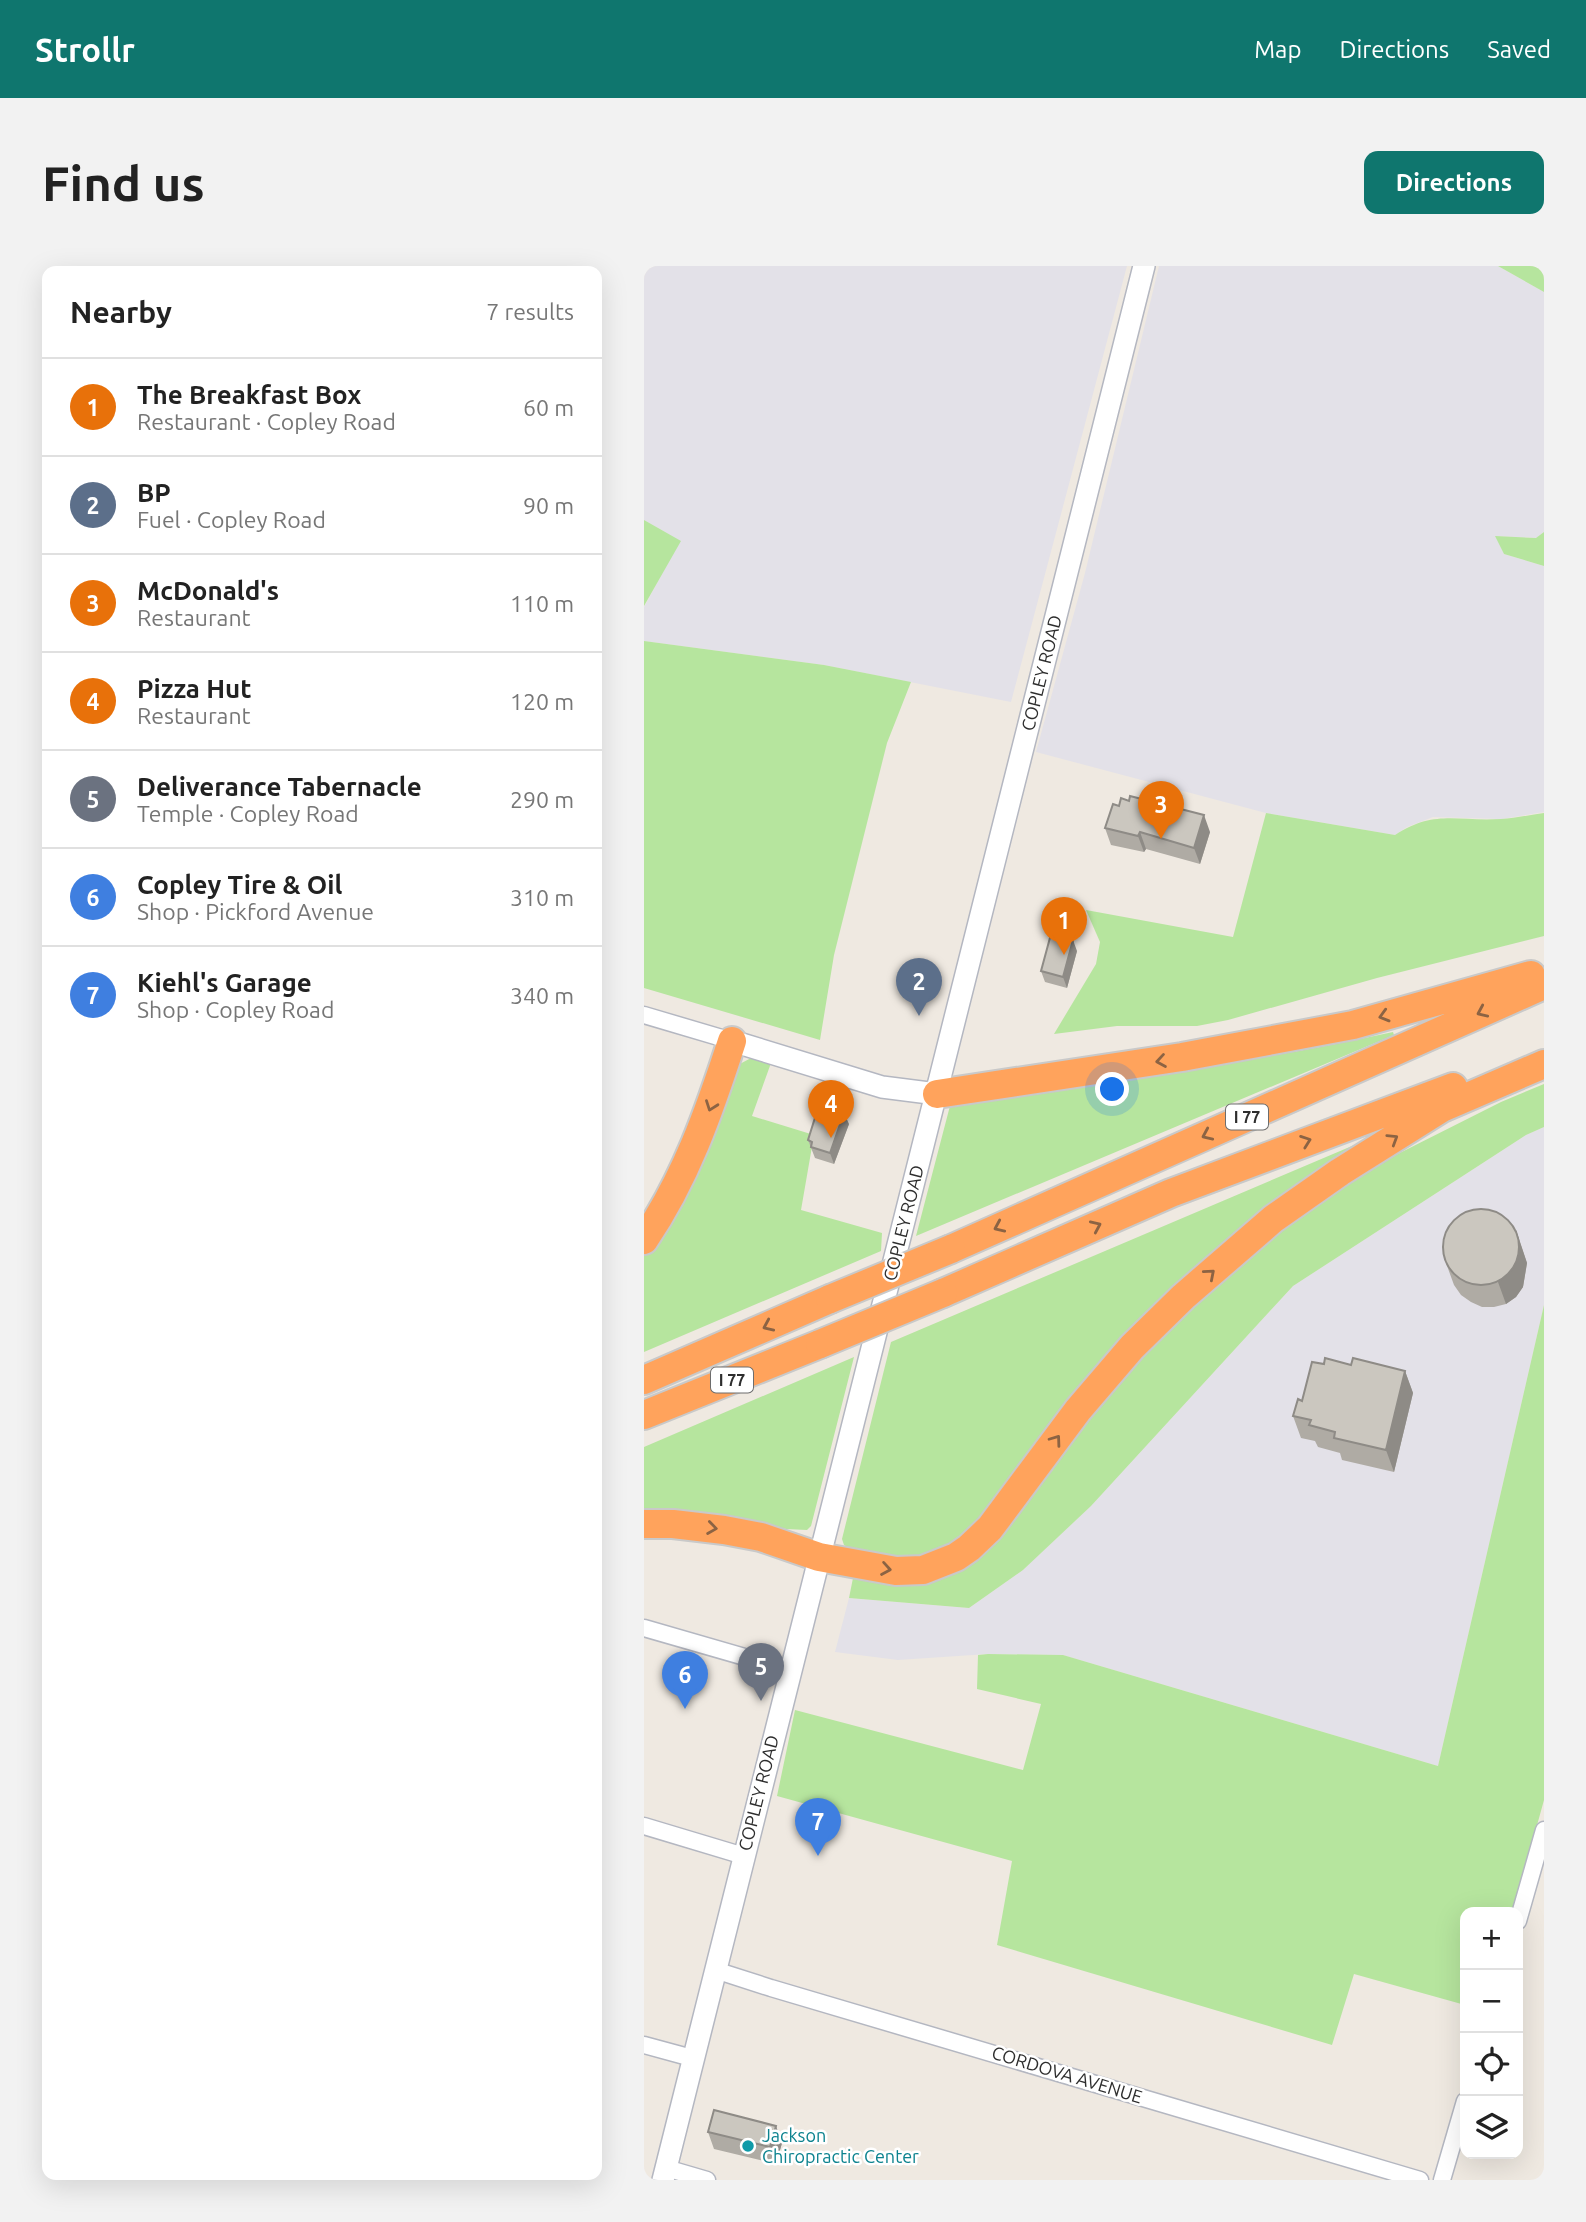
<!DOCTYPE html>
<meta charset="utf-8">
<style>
body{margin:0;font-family:Ubuntu,sans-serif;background:#f2f2f2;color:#222}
.controls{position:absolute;right:21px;bottom:21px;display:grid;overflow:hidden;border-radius:14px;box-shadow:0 7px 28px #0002}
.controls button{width:63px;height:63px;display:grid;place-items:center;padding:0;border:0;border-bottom:2px solid #e0e0e0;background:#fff;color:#222;font:35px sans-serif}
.you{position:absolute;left:469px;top:824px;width:24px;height:24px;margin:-18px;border:5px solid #fff;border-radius:50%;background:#1a73e8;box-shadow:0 0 0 10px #1a73e833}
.badge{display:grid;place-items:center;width:46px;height:46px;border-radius:50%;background:#0f766e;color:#fff;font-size:23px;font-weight:700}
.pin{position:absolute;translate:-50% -58px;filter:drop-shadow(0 2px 4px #0008)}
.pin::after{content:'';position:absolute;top:37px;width:24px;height:21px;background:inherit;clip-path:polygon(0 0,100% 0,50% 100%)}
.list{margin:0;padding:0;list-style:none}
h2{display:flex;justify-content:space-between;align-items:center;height:91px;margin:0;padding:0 28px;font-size:30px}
h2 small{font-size:23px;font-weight:400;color:#767676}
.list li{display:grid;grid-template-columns:46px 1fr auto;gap:21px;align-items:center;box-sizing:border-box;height:98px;padding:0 28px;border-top:2px solid #e0e0e0}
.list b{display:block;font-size:26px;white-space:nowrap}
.list p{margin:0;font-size:23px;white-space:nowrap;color:#767676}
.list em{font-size:23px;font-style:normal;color:#767676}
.icon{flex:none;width:38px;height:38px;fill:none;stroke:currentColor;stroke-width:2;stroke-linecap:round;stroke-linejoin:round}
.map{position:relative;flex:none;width:900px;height:1914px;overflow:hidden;border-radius:14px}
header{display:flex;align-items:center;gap:42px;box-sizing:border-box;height:98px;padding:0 35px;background:#0f766e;color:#fff}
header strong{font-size:33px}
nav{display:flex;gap:38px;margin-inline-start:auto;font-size:24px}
.intro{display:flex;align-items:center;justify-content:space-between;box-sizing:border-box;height:168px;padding:0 42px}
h1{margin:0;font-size:49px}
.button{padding:18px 32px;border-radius:14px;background:#0f766e;color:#fff;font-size:24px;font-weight:700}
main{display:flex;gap:42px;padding:0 42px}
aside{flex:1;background:#fff;border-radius:14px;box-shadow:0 7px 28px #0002}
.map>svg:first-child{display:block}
</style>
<header>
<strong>Strollr</strong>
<nav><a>Map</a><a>Directions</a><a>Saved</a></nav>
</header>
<div class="intro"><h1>Find us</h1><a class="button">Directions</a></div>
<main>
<aside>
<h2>Nearby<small>7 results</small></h2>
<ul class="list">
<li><span class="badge" style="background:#e8710a">1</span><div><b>The Breakfast Box</b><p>Restaurant · Copley Road</p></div><em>60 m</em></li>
<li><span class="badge" style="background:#5c6f8a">2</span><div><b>BP</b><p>Fuel · Copley Road</p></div><em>90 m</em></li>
<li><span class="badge" style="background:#e8710a">3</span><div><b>McDonald's</b><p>Restaurant</p></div><em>110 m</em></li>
<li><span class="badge" style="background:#e8710a">4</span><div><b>Pizza Hut</b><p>Restaurant</p></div><em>120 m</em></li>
<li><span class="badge" style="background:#6b7280">5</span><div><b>Deliverance Tabernacle</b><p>Temple · Copley Road</p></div><em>290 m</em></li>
<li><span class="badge" style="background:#3f7fe0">6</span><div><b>Copley Tire &amp; Oil</b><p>Shop · Pickford Avenue</p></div><em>310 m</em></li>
<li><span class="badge" style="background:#3f7fe0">7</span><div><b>Kiehl's Garage</b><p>Shop · Copley Road</p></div><em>340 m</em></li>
</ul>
</aside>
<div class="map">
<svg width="900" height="1914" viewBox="0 0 900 1914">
<rect width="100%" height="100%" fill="#efe9e1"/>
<!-- industrial -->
<path fill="#e3e1e8" d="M0 0H483L367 436 180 399 0 375V341L36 275 0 254Z
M515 0H854L900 26V266L893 272 852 270 860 288 900 300V546L858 553 789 551 763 561 751 569 622 547 392 486 441 307Z
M900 861V1039L794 1500 419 1389 344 1388 254 1394 191 1386 205 1332 325 1342 379 1304 447 1240 649 1020 882 869Z"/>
<!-- green -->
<path fill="#b6e59e" d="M854 0H900V26Z
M0 254 37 275 0 340Z
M900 266V300L860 288 851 270 892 272Z
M0 375 180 399 267 416 243 477 190 689 176 774 0 722Z
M622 547 751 569C791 543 814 556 857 553 871 552 886 549 900 547V670L733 712 584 754 553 760H473L410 768 452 698 456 676 442 644 589 671Z
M749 766 750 769 272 970 307 836C363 835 420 823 476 814 567 800 659 786 749 766Z
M109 791 127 797 108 850 170 869 157 944 238 967 237 985 0 1086V986L90 801Z
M900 818V861L882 869 649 1020 447 1240 379 1304 325 1342 205 1332 210 1307H306L501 1084 598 994 706 912 857 836Z
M715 877 621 942 457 1099 377 1196 358 1232 324 1271 280 1292 252 1294 211 1286 200 1279 198 1273 247 1076Z
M900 1039V1534L869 1646H821V1739L710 1708 688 1779 353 1679 368 1595 133 1530 151 1444 379 1504 397 1438 333 1423 334 1389 344 1388 419 1389 794 1500Z
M210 1091 167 1260 163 1264 142 1263 48 1247 0 1245V1181Z"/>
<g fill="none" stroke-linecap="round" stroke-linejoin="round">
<defs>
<path id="street" d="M0 749 88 775
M0 1362 146 1404
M0 1560 100 1590
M874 1655 900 1564
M71 1704 127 1722 776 1914
M0 1779 48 1792
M22 1902 63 1914
M798 1914 821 1835"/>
<path id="secondary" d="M88 775 238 821 293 828
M19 1914 500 0"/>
<path id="highway" d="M293 828 538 791 709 759 887 709
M0 974C42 912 65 846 88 775
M307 983 900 719
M299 1027 527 927 809 821
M0 1114 186 1033
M0 1149 176 1078
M0 1258H29L80 1264 117 1271 175 1291 252 1305 279 1304 312 1291 325 1282 346 1262 434 1144 488 1081 539 1031 629 953 696 906 798 842 900 798"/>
</defs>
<!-- street casing -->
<use href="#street" stroke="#b4b7c1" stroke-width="19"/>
<!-- secondary casing -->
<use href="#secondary" stroke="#b4b7c1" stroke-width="24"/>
<!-- highway casing -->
<use href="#highway" stroke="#c9c9c9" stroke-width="32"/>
<!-- street -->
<use href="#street" stroke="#fff" stroke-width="16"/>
<!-- secondary -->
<use href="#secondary" stroke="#fff" stroke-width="21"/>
<!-- highway -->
<use href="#highway" stroke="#ffa35c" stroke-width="28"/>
<defs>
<path id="highway-bridge" d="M186 1033 307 983
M176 1078 299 1027"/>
</defs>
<!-- highway-bridge casing -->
<use href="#highway-bridge" stroke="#c9c9c9" stroke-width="32" stroke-linecap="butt"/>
<!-- highway-bridge -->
<use href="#highway-bridge" stroke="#ffa35c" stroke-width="28"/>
</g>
<!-- wall -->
<path fill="#afaba4" d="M461 562 566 566 556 598 502 583 500 586 467 579Z
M433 685 423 722 401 716 397 705Z
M205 858 190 898 171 892 164 874Z
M872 964 883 997 879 1021 872 1031 862 1038 850 1041H838L827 1036 817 1029 810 1019 802 997Z
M680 1098 707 1099 761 1105 769 1127 750 1206 698 1194 696 1187 674 1181 671 1175 657 1172 649 1150Z
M64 1866 138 1877 132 1898 70 1883Z"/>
<!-- shaded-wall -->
<path fill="#8e8b86" d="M560 549 566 566 556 598 550 582Z
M496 566 502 583 500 586 494 570Z
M429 674 433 685 423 722 419 711Z
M200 847 205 858 190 898 186 887Z
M872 964 883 997 879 1021 872 1031 862 1038 854 1016Z
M761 1105 769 1127 750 1206 742 1184Z
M132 1860 138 1877 132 1898 126 1881Z"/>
<!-- building -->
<path fill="#cbc7bf" stroke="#8e8b86" stroke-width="2" d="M486 530 560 549 550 582 496 566 494 570 461 562 469 538 475 540 477 532 485 535Z
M407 668 429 674 419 711 397 705Z
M175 839 200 847 186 887 167 881 168 876 164 874Z
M799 981a38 38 0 1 1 76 0a38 38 0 1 1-76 0Z
M681 1092 707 1099 709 1092 761 1105 742 1184 690 1172 691 1166 665 1159 667 1154 649 1150 654 1133 658 1135 668 1096 680 1098Z
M70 1844 132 1860 126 1881 64 1866Z"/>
<!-- one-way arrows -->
<defs><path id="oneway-chevron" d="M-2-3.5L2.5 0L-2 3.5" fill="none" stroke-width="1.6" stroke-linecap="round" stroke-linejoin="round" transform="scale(1.75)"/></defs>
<g stroke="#8c6343">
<use href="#oneway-chevron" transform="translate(838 746) rotate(156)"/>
<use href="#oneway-chevron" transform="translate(740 750) rotate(164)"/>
<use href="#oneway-chevron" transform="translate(517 795) rotate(171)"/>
<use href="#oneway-chevron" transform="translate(67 840) rotate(110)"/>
<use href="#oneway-chevron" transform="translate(563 869) rotate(156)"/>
<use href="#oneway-chevron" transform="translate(749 873) rotate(-32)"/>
<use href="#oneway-chevron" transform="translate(662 875) rotate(-20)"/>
<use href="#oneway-chevron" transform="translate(452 960) rotate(-24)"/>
<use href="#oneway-chevron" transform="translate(355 961) rotate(156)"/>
<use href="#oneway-chevron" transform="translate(566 1008) rotate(-41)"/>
<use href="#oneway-chevron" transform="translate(124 1060) rotate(156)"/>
<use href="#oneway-chevron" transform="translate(412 1174) rotate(-54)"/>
<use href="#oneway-chevron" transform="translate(68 1262) rotate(8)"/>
<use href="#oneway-chevron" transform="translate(242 1303) rotate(10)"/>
</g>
<!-- markers -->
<circle fill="#0f9aa8" stroke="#fff" stroke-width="2.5" cx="104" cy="1880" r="7"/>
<g text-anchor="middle" stroke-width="5" stroke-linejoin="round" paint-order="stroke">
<!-- shield labels -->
<g fill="#fff" stroke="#6d6d6d" stroke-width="2">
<rect x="582" y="838.5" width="42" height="25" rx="5"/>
<rect x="67" y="1101.5" width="42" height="25" rx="5"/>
</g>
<g font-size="16" font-weight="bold" fill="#2e2e2e">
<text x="603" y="857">I 77</text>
<text x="88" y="1120">I 77</text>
</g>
<!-- street labels -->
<g font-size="18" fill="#2e2e2e" stroke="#fff">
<text transform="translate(398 407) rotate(-76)" y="6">COPLEY ROAD</text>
<text transform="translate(260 957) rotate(-76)" y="6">COPLEY ROAD</text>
<text transform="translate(115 1527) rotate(-76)" y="6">COPLEY ROAD</text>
<text transform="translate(423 1809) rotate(17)" y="6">CORDOVA AVENUE</text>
</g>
<!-- culture labels -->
<g font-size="18" fill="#0d838f" stroke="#fff" text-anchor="start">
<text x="118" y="1876">Jackson<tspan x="118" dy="21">Chiropractic Center</tspan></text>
</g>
</g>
</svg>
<div class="controls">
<button>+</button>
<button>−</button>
<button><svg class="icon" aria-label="locate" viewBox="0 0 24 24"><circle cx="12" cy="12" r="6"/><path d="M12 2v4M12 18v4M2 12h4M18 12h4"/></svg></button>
<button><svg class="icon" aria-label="layers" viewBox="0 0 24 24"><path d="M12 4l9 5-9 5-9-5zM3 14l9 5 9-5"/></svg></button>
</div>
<div class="you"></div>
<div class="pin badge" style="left:420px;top:689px;background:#e8710a">1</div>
<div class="pin badge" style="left:275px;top:750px;background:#5c6f8a">2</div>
<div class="pin badge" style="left:517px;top:573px;background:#e8710a">3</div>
<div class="pin badge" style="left:187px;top:872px;background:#e8710a">4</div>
<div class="pin badge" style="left:117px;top:1435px;background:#6b7280">5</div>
<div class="pin badge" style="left:41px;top:1443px;background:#3f7fe0">6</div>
<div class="pin badge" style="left:174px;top:1590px;background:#3f7fe0">7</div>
</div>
</main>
